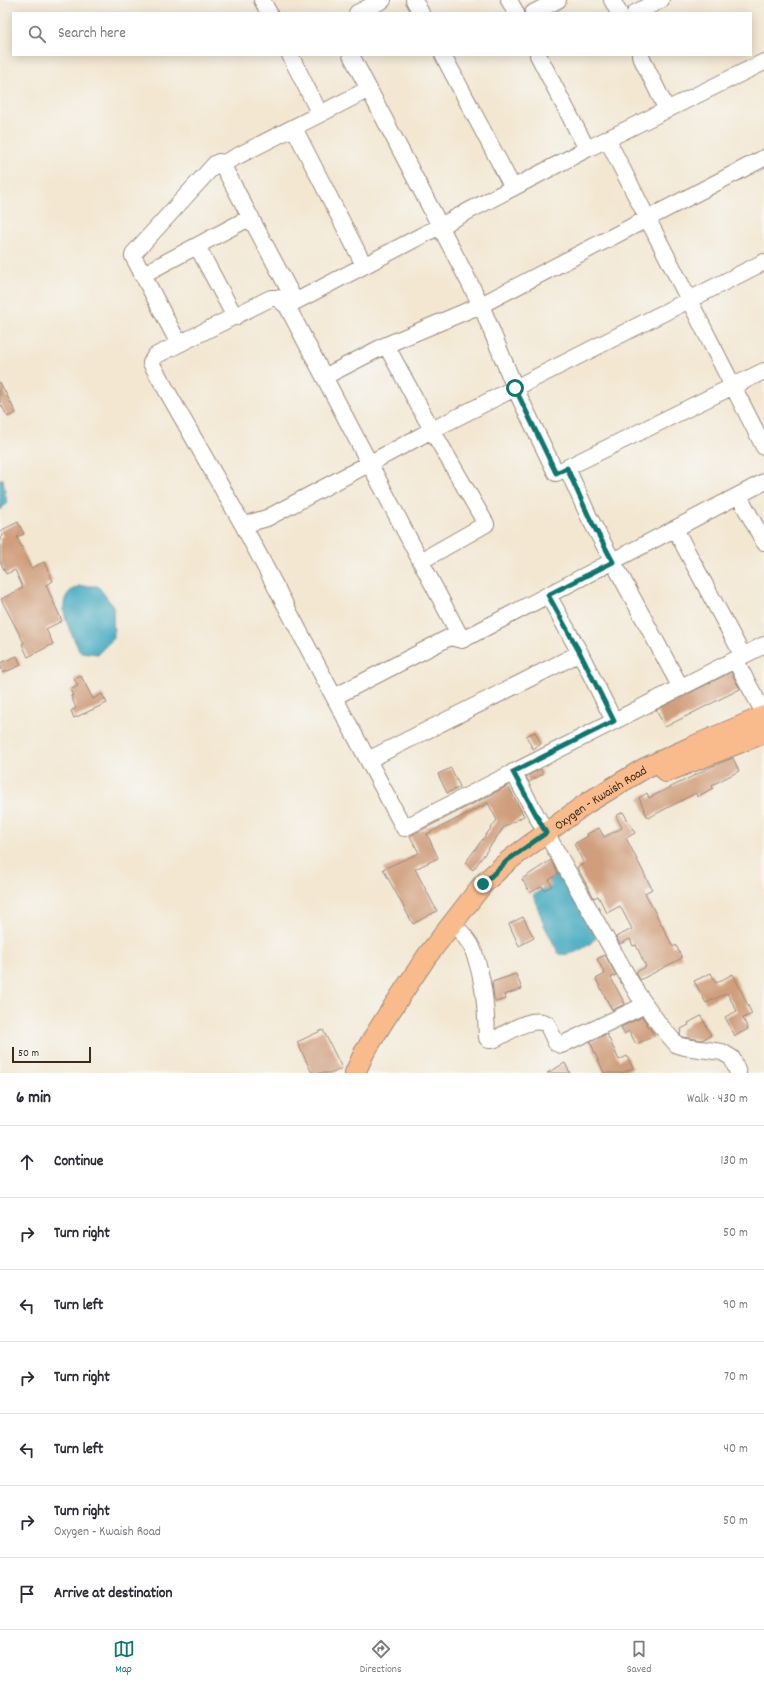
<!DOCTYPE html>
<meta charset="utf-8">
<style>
body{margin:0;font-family:Dekko,sans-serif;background:#f7f7f7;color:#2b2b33}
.scale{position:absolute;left:12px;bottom:10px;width:79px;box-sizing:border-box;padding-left:4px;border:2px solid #3b2a1e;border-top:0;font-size:11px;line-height:14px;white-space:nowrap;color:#3b2a1e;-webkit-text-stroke:3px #f6f6f2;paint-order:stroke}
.stop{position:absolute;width:12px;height:12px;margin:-9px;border:3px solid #0f766e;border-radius:50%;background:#fff}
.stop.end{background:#0f766e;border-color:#fff;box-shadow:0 1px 4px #0008}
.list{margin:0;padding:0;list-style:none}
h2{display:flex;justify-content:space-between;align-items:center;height:52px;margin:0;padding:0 16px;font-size:17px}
h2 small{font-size:13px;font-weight:400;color:#7c7c81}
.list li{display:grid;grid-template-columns:26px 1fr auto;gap:12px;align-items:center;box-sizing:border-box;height:72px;padding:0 16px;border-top:1px solid #e1e1e2}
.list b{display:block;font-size:15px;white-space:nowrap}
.list p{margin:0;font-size:13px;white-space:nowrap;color:#7c7c81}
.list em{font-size:13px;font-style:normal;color:#7c7c81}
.icon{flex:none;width:22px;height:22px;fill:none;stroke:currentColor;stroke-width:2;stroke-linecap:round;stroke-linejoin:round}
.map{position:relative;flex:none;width:764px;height:1073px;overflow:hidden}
.search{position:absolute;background:#fff;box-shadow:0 2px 10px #0003;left:12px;right:12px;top:12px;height:44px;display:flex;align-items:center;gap:10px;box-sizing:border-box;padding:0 14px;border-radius:0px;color:#7c7c81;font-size:15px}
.sheet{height:556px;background:#fff}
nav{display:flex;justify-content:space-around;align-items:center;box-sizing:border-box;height:56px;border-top:1px solid #e1e1e2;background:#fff;font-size:11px;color:#7c7c81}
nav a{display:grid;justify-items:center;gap:2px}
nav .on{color:#0f766e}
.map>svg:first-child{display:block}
</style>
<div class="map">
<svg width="764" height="1073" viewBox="0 0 764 1073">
<rect width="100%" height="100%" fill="#f6f6f2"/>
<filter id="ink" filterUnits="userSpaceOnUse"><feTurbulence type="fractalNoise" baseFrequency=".025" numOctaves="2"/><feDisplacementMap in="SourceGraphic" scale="8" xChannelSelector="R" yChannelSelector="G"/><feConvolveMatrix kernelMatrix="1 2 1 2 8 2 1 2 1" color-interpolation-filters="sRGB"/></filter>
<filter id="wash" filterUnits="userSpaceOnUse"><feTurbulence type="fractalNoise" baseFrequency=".012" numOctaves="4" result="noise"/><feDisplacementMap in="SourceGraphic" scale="16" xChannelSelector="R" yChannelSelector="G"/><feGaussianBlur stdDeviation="0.9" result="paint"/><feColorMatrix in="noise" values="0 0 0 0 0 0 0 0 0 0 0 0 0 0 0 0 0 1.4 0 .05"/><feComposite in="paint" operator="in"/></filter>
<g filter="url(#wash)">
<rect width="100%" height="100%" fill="#f3e7d2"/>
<!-- water -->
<path fill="#3fa8bf" stroke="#3d696e" d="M0 479H3L7 503 0 510Z
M79 586H98L113 606 114 638 98 654 80 652C71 631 49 598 79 586Z
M563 870 586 909 596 938C588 947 571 957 559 954L544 925 533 895 549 885 550 879 554 872Z"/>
<g id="blocks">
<!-- building -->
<path fill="#d09e7b" d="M0 382 16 413 8 417 0 403Z
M18 522 24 534 17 537 31 568 44 562 53 581 46 585 62 621 46 629 53 644 28 657 22 644 24 643 1 599 23 588 15 570 6 574 0 561V538L3 536 0 531Z
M17 656 21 665 3 673 0 663Z
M731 672 740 689 665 727 656 710Z
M81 676 93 699 102 694 107 703 74 718 71 711 76 708 71 696 73 695 70 690 78 686 74 679Z
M535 732 541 744 533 749 526 736Z
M733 758 739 771 712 785 713 788 697 797 696 793 648 818 639 798 647 793 649 798 713 766Z
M451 768 460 787 447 793 438 774Z
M541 769 543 774 529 782 526 777Z
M508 786 524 816 504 827 473 870 465 863 497 820 488 803 427 834 438 858 415 869 437 911 413 924 383 869 419 853 410 836Z
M623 812 635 833 626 838 652 889 645 893 673 947 676 945 682 958 640 980 636 972 646 967 636 945 633 946 630 939 620 944 616 937 632 929 620 906 607 913 598 896 594 898 577 867 584 864 574 844 588 836 587 834 599 828 604 837 622 828 616 816Z
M551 860 558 874 549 880 552 886 544 890 542 886 530 893 522 879Z
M523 917 534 938 519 946 509 924Z
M605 955 616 975 611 978 625 1004 612 1010 596 979 605 974 597 959Z
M711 973 716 983 733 974 752 1014 743 1018 748 1029 735 1036 725 1017 737 1011 727 993 706 1003 694 981Z
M516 974 522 989 504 995 506 999 496 1002 494 998 492 982Z
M701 1016 711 1035 702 1040 682 1037 680 1034 681 1029 689 1025 688 1023Z
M642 1017 655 1036 636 1044 629 1031 624 1034 621 1027Z
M323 1030 342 1068 333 1073H312L297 1042Z
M607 1034 619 1060 627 1056 633 1068 622 1073H604L590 1042Z
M565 1063 570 1073H547Z"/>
</g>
</g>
<g filter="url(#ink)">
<use href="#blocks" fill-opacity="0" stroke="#978878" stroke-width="1"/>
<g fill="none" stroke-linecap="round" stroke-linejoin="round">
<defs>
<path id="minor" d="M262 0 269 13
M414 0 421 13
M509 0 516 13
M612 0 619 13
M357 13 383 0
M533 13 558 0
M635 13 661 0
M290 55 320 114
M351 55 440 226 587 149 538 55
M443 55 513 188
M640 55 667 110
M294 128 364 265
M607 139 764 447
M587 149 764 62
M222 164 369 89
M197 246 235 317
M764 262 515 388 481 305 440 226 287 306 462 640 764 482
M142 275 251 217
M287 306 277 298H271L155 356 151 363 243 525 334 697
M179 344 133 256 134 253 215 164 219 162 222 164 295 301
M324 377 386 345 481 305 764 158
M567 468 589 517 681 688
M739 496 764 542
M243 525 267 518 432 430 386 345
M675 529 743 656
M421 561 486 524 432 430 515 388 556 473 764 371
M462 640 450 637 334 697 368 760 580 653 548 595
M580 653 614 721
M735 660 764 713
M368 760 404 828 764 645
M513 772 546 833 637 993 659 1024 677 1045 685 1047 722 1052 732 1058 738 1073
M461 932C465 937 471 943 473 950 484 978 486 1008 487 1038L489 1040H493C508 1033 531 1015 547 1024L556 1043 561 1045 645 1005"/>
<g id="major">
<path d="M666 772 764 733"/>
<path id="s1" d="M355 1073 364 1053 385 1019 427 956 483 884 508 861 587 803 645 768 691 747 764 716"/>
</g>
</defs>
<!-- minor casing -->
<use href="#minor" stroke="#978878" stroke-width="18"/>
<!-- major casing -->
<use href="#major" stroke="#978878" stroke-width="22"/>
<!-- minor -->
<use href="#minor" stroke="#fff" stroke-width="16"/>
<!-- major -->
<use href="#major" stroke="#fabb8c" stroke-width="20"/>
</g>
</g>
<g fill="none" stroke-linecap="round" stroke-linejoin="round" filter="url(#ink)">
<!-- route -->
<path stroke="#0f766e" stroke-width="5" d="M483 884 508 860 546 833 513 772 614 721 580 653 548 595 613 562 589 517 567 468 556 473 515 388"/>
</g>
<g text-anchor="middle" stroke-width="3.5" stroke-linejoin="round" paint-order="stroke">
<!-- street labels -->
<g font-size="13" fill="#3b2a1e" stroke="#f6f6f2">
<text dy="5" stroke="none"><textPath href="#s1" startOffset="375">Oxygen - Kwaish Road</textPath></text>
</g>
</g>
</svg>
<div class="scale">50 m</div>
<div class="stop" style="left:515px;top:388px"></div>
<div class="stop end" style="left:483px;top:884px"></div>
<div class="search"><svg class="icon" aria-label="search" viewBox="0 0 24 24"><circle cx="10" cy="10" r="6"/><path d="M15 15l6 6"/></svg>Search here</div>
</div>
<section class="sheet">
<h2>6 min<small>Walk · 430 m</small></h2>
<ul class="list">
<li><svg class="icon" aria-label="ahead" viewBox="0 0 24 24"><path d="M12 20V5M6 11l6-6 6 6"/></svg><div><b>Continue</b></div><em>130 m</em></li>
<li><svg class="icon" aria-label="right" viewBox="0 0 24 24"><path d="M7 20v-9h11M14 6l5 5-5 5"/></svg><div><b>Turn right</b></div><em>50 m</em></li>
<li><svg class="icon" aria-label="left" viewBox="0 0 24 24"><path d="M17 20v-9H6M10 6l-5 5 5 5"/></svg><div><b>Turn left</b></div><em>90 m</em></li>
<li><svg class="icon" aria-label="right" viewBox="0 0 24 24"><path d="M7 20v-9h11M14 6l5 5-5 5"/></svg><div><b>Turn right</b></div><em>70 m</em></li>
<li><svg class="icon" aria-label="left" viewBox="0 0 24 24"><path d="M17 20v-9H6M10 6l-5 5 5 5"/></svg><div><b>Turn left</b></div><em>40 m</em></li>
<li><svg class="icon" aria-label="right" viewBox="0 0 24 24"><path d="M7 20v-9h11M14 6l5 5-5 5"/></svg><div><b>Turn right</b><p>Oxygen - Kwaish Road</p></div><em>50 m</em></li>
<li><svg class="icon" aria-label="arrive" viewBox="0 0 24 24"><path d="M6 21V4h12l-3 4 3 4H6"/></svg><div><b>Arrive at destination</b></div></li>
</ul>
</section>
<nav>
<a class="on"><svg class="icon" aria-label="map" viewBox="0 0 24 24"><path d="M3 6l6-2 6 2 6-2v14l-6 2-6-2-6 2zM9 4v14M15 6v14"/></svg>Map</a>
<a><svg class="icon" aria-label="directions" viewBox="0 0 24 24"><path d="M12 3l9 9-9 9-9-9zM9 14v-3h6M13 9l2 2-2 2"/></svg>Directions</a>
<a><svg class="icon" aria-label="saved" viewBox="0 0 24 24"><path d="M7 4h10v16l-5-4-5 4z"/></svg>Saved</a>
</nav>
